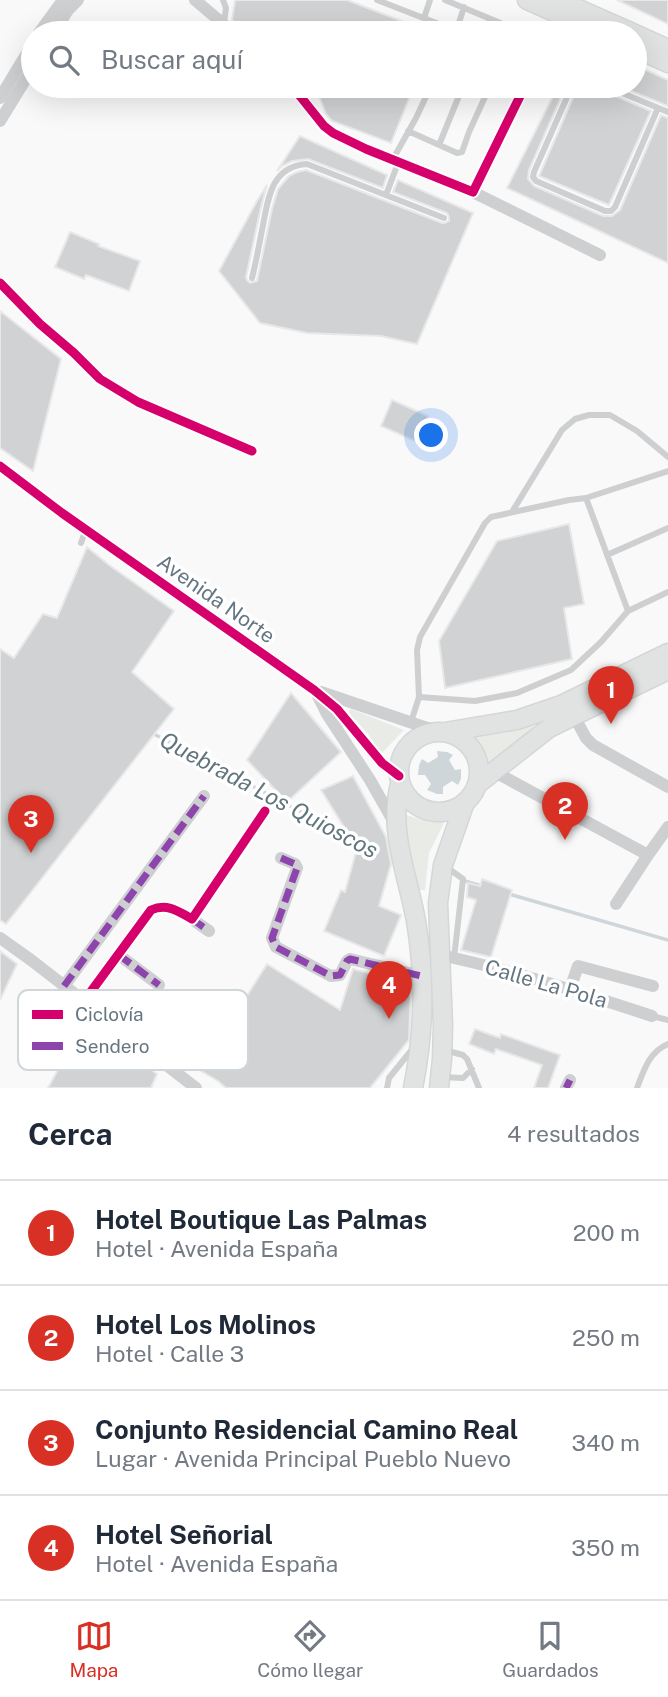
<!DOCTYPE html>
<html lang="es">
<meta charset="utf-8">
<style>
body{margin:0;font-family:"Public Sans",sans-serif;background:#f6f6f7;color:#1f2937}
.you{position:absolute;left:432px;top:436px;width:24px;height:24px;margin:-18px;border:5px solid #fff;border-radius:50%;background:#1a73e8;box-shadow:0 0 0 10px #1a73e833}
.badge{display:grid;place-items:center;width:46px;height:46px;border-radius:50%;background:#d93025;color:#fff;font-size:23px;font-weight:700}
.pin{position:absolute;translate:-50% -58px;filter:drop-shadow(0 2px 4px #0008)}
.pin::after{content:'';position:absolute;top:37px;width:24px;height:21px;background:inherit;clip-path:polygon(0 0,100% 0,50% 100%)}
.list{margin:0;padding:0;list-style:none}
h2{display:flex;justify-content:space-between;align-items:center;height:91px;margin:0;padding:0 28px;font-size:30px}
h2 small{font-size:23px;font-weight:400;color:#747a83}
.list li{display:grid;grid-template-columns:46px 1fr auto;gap:21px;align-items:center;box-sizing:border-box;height:105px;padding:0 28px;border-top:2px solid #e0e1e3}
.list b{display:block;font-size:26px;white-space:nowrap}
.list p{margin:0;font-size:23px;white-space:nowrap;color:#747a83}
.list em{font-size:23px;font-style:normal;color:#747a83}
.icon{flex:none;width:38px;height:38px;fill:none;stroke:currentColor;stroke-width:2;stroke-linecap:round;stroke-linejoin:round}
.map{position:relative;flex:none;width:668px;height:1088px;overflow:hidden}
.search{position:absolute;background:#fff;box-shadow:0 7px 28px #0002;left:21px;right:21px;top:21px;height:77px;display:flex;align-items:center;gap:18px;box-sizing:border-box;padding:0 24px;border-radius:38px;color:#747a83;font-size:26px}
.sheet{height:511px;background:#fff}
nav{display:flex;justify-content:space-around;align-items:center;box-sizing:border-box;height:98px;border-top:2px solid #e0e1e3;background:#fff;font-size:19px;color:#747a83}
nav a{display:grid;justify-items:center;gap:4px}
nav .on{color:#d93025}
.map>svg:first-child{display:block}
</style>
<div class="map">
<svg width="668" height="1088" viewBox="0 0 668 1088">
<rect width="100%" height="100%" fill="#f9f9f9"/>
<!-- green -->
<path fill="#e8ebe6" d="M351 709 404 730 381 754 369 735 348 712Z
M532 725 536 731 487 769C487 755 483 746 473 736L524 728Z
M403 814 422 820 446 819 429 853 425 890H419Z"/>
<!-- water -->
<path fill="#ced6d9" d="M437 751 447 752 453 755 449 760 455 770 461 769V779L458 785 452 781 443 787V794H437L427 790 431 784 425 775H418L419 765 422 759 428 763 438 757Z"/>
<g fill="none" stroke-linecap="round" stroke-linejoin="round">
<!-- stream -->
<path stroke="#ced6d9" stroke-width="3.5" d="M152 733 352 839
M465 881 485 887
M509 894 668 940"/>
</g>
<!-- building -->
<path fill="#d0d2d3" stroke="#e8e8e8" stroke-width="2" d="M235 0H347L430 32 249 33 232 20Z
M617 0H668V24Z
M635 65 668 80V106L619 86H635Z
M308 86H414L391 143 332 121 326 114 319 96Z
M558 86H566L529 170 528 179 534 186 603 216H612L620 210 661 115 668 118V263L507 188Z
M578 86H599L603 91 651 111 609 205 539 176Z
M300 136 387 175 383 188 308 159 292 161 282 166 277 171Z
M306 170 442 223H445L449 221V217L447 213 393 192 398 180 473 213 417 344 381 336 307 333 260 323 219 271 257 201 267 185 261 207 246 277 247 280 250 283 257 281 272 209 278 189 289 176 297 172Z
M70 232 99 244 98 246 140 261 129 291 86 275 84 279 55 267Z
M0 311 61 359 33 471 0 448Z
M392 400 428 416 417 442 381 426Z
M569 524 584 604 564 608 572 659 445 688 439 641 497 541Z
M87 547 109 565 174 611 132 672 174 709 6 924 0 920V649L14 658 43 614 57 618Z
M291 693 341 752 287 802 247 760Z
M353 776 386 837 391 864 379 906 401 915 384 956 324 931 341 890 345 892 357 848 321 790Z
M482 879 512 890 491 957 461 950 476 900 467 897 468 883 480 886Z
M0 951 17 964 0 1000Z
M267 964 340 1010 353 969 411 984 409 1040 370 1088H226L218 1081 179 1058 203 1012 226 1029Z
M54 1011 84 1023 86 1020 157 1074 151 1088H48L67 1053 40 1040Z
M475 1029 500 1038 501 1034 560 1055 548 1088H534L542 1065 496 1049 494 1054 469 1044Z"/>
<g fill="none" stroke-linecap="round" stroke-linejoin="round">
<defs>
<path id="secondary" d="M527 0 601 33
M558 0 633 33
M635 34 668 49
M635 48 668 63
M399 772a40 40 0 1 1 80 0a40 40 0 1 1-80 0Z
M445 732 517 720 561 705 668 653
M479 783 549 728 668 670
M400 784C388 830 408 876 416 921 425 975 424 1034 413 1088
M439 1088 442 1059 443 1025 438 903 443 865 464 805"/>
</defs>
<!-- secondary casing -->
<use href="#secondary" stroke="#d5d6d7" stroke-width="21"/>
<!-- lane -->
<path stroke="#cecfd0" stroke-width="6" d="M223 0 226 8 224 22
M377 0 457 31
M445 0 515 29 514 33
M424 18 430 0
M456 32 464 7
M484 33 490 19
M572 86 534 172 533 177 536 181 605 211H611L615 207 658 108
M605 86 668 112
M408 131 457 153 462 152 469 132 490 86
M439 145 463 86
M393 159 416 118 431 86
M386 195 398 163
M252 278C256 262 259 246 262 230 268 201 270 166 307 164L444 218
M586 498 628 611
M512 512 562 430 575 419 589 415H610L637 431 668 457
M81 543 86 529
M607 555 668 528
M419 697 475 701 517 693 571 670 601 642 628 611 668 592
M411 722 419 697 417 650 420 637 485 523 491 517 569 500 586 498 668 471
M445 866 463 879 454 958
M652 1016 668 1020
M444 1050 463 1055 467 1059 479 1088
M442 1077 463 1078 472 1069
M387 1088 389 1078 410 1052 414 1049
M637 1088C644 1070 649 1052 668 1044"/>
<!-- street -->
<path stroke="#cecfd0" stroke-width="12" d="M195 0 234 33
M39 33 63 0
M54 33 68 10 78 0
M551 33 561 15
M292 86 324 126 333 133 366 149 473 192 525 86
M0 98 33 43
M0 121 33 67
M473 192 600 255
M0 283 40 324 74 353 100 379 138 402 252 451
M0 466 62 513 314 690 337 709 382 763 399 776
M321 692 439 732
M318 696 327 714 370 780 395 824
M574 716 586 738 593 745 668 787
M495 772 648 855 668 827
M281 858 295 864 297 868 272 938 276 947 331 976 340 975 347 961 350 959 421 976
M616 904 648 855
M192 919 209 931
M0 938 31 960 196 1088
M119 955 159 985
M440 955C512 970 582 993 652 1016
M64 986 204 796
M570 989 578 966 653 986
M84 1001 151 910C167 903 178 911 192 919L265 811
M566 1088 570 1080"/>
<!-- secondary -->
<use href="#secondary" stroke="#e1e2e2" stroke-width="18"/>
<!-- quiet -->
<path stroke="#8e44ad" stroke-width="7" stroke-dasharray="14 7" stroke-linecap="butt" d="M281 858 295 864 297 868 272 938 276 947 331 976 340 975 347 961 350 959 421 976
M192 919 209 931
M119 955 159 985
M64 986 204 796
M566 1088 570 1080"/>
<defs>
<path id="cycleway" d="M292 86 324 126 333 133 366 149 473 192 525 86
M0 283 40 324 74 353 100 379 138 402 252 451
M0 466 62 513 314 690 337 709 382 763 399 776
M84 1001 151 910C167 903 178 911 192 919L265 811"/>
</defs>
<!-- cycleway casing -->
<use href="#cycleway" stroke="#fff" stroke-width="13"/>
<!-- cycleway -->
<use href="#cycleway" stroke="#d6006c" stroke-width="9"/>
</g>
<g text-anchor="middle" stroke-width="7" stroke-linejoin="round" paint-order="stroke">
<!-- street labels -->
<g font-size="21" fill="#657683" stroke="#fff">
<text transform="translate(216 599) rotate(35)" y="7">Avenida Norte</text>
<text transform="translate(546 984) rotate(16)" y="7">Calle La Pola</text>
</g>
<!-- water labels -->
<g font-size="23" font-style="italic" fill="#60757c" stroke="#fff">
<text transform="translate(269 795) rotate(28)" y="8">Quebrada Los Quioscos</text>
</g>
</g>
<!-- legend -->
<rect x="18" y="990" width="230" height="80" rx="10" fill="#fff" stroke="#d1d6da" stroke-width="2"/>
<rect x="32" y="1010" width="31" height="9" fill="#d6006c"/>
<rect x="32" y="1042" width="31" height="8" fill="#8e44ad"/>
<g font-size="19" fill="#657683">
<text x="75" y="1021">Ciclovía</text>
<text x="75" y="1053">Sendero</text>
</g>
</svg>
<div class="you"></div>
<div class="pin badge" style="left:611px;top:724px">1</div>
<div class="pin badge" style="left:565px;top:840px">2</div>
<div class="pin badge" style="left:31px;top:853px">3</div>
<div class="pin badge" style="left:389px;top:1019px">4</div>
<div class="search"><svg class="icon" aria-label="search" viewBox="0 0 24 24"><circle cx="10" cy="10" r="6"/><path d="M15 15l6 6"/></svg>Buscar aquí</div>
</div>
<section class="sheet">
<h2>Cerca<small>4 resultados</small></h2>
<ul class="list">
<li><span class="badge">1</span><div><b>Hotel Boutique Las Palmas</b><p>Hotel · Avenida España</p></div><em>200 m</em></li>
<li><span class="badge">2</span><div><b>Hotel Los Molinos</b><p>Hotel · Calle 3</p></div><em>250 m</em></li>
<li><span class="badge">3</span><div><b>Conjunto Residencial Camino Real</b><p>Lugar · Avenida Principal Pueblo Nuevo</p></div><em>340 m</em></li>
<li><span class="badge">4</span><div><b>Hotel Señorial</b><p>Hotel · Avenida España</p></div><em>350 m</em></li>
</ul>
</section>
<nav>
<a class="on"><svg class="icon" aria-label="map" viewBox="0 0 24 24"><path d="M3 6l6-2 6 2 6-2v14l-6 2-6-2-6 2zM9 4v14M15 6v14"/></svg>Mapa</a>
<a><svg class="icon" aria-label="directions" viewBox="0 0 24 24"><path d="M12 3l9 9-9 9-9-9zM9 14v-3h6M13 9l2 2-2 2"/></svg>Cómo llegar</a>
<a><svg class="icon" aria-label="saved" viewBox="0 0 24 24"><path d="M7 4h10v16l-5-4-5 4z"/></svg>Guardados</a>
</nav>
